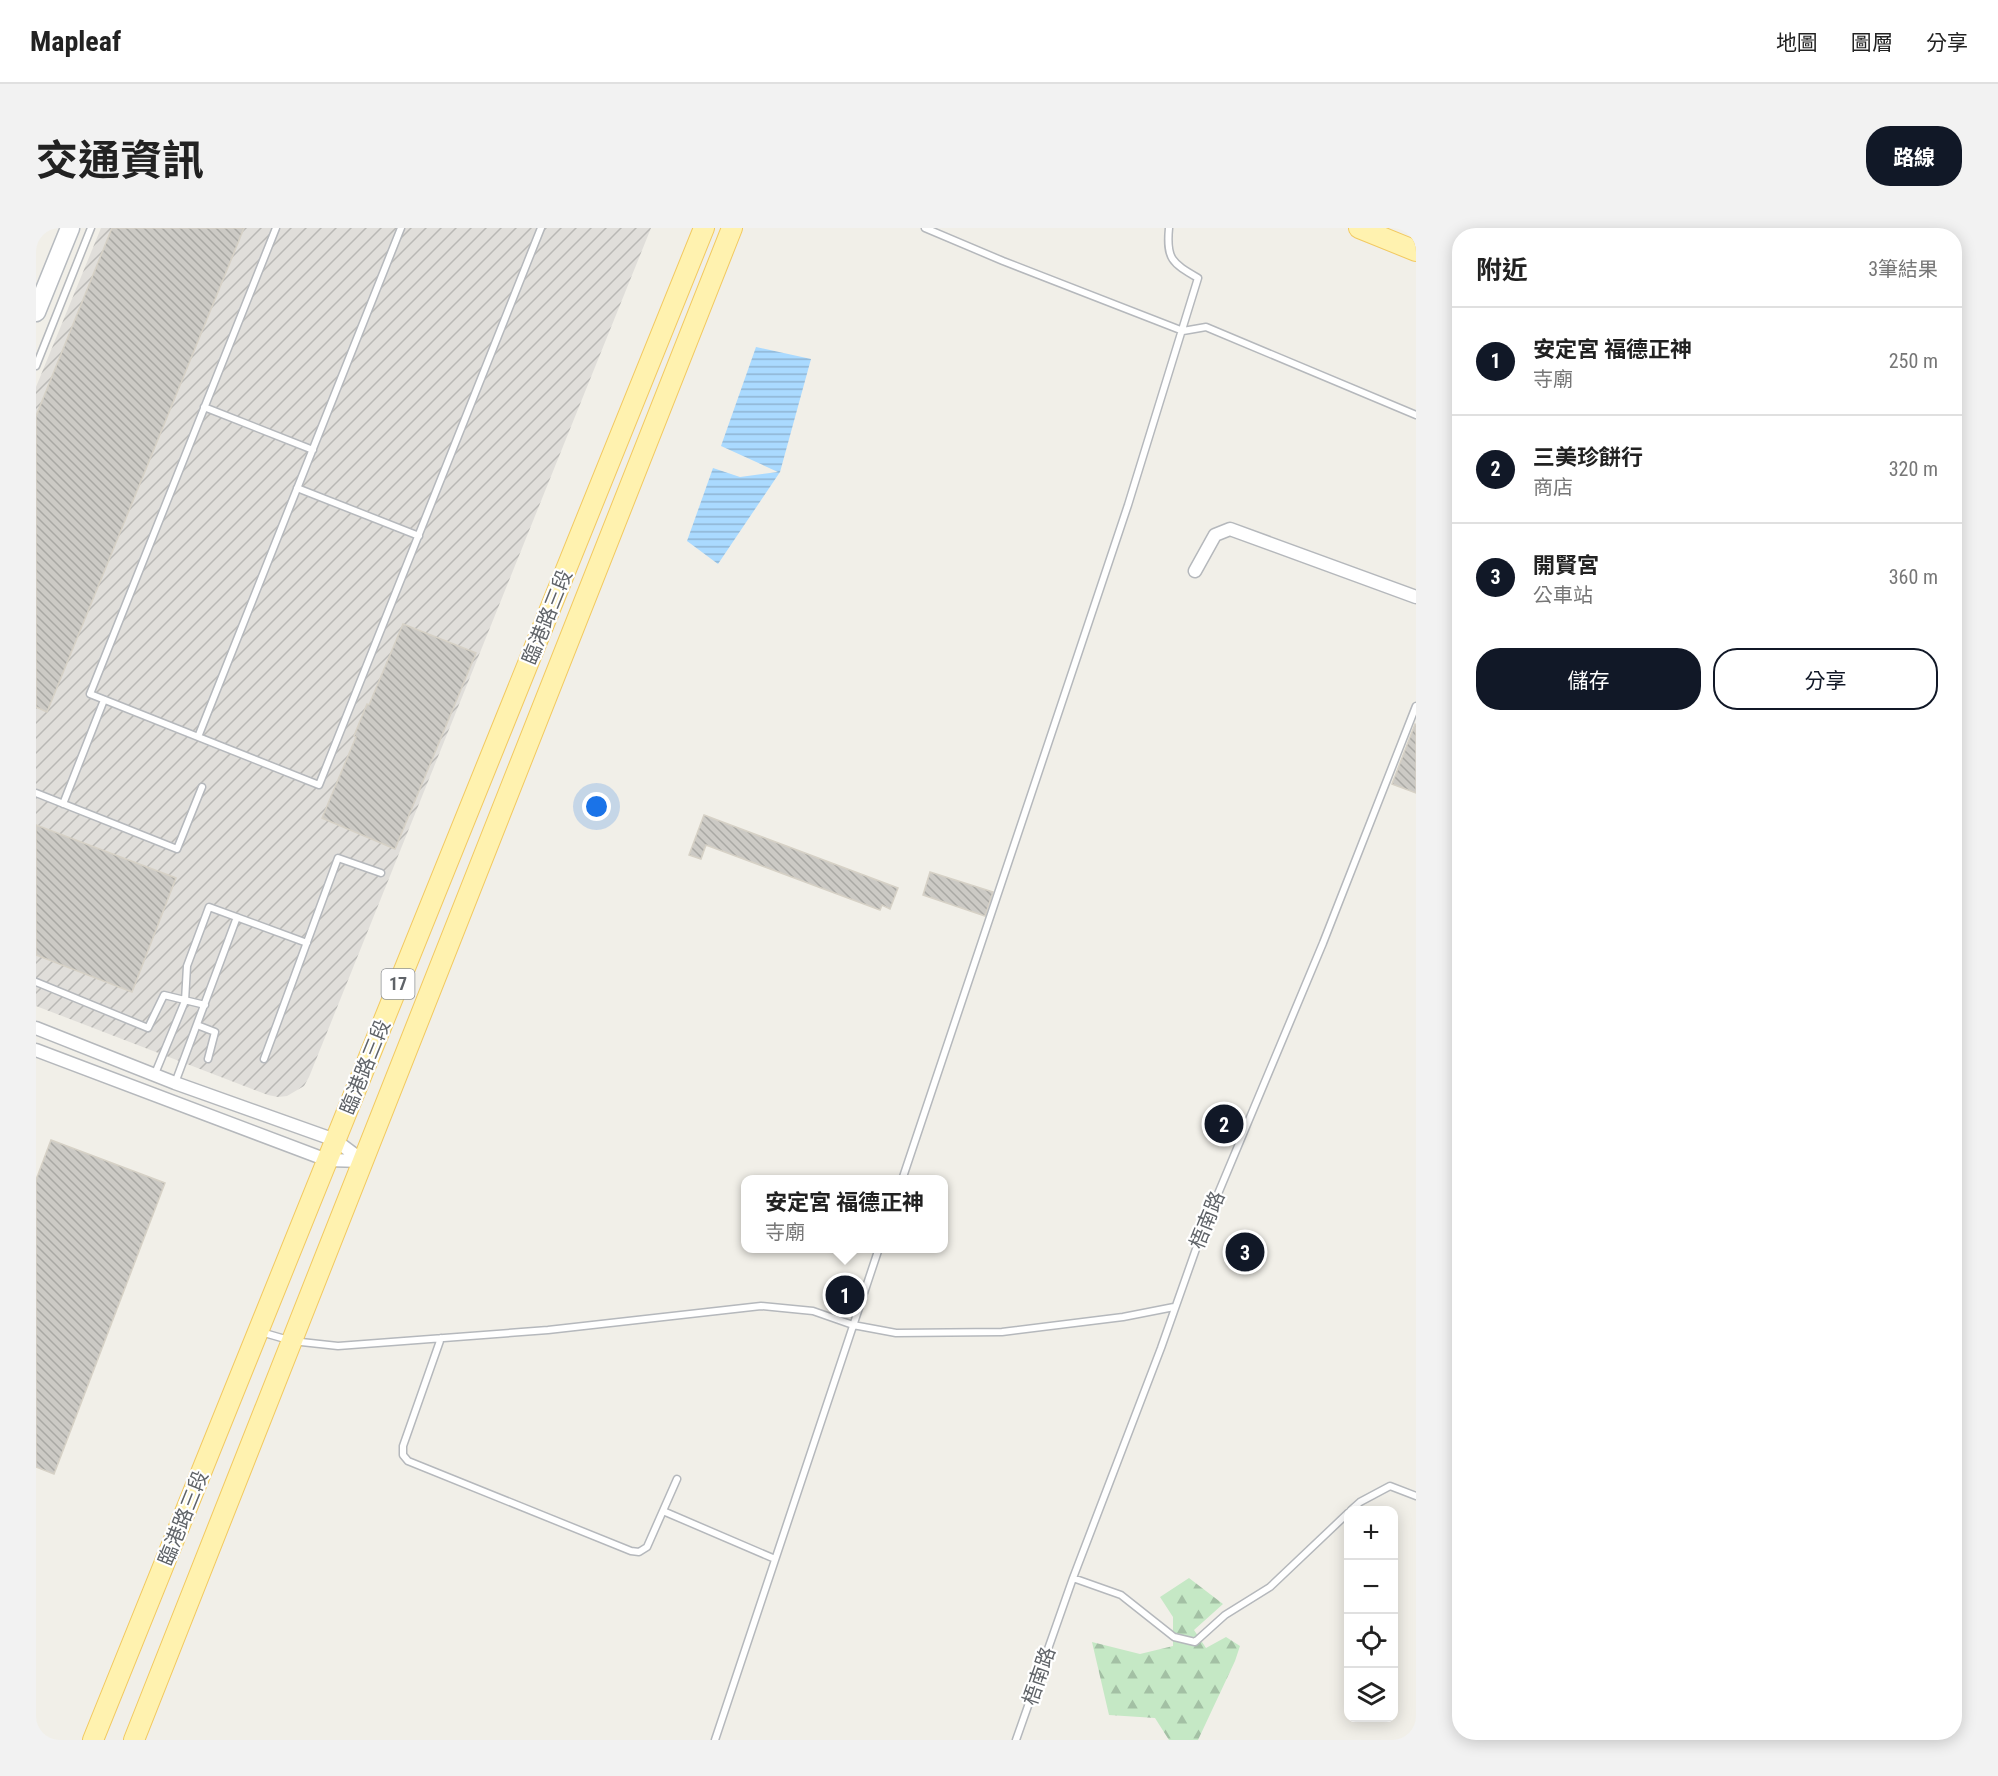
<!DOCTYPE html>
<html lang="zh-TW">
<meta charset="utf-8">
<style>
body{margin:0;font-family:"Roboto Condensed","Noto Sans TC",sans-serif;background:#f2f2f2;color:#222}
.controls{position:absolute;right:18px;bottom:18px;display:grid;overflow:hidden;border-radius:12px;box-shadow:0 3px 15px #0003}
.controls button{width:54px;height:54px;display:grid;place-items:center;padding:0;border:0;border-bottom:2px solid #e0e0e0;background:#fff;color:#222;font:30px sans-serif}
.you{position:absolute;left:561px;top:579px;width:21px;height:21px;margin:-15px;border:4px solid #fff;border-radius:50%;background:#1a73e8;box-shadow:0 0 0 9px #1a73e833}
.badge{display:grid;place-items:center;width:39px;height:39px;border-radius:50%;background:#111827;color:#fff;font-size:20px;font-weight:700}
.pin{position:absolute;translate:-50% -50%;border:3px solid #fff;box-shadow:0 2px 6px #0006}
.popup{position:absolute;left:705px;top:947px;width:207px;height:78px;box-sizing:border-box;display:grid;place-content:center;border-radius:12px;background:#fff;filter:drop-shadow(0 2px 4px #0005);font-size:20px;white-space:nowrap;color:#767676}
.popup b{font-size:22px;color:#222}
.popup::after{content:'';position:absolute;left:50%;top:100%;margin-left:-12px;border:12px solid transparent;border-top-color:#fff}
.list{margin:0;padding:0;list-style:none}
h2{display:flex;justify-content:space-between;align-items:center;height:78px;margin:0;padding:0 24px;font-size:26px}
h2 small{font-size:20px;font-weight:400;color:#767676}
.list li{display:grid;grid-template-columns:39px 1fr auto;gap:18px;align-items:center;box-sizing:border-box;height:108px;padding:0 24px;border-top:2px solid #e0e0e0}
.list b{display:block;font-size:22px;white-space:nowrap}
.list p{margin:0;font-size:20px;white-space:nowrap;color:#767676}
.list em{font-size:20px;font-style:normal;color:#767676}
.actions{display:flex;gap:12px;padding:18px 24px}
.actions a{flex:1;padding:14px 0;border:2px solid #111827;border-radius:24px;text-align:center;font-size:21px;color:#111827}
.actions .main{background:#111827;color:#fff}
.icon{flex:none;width:33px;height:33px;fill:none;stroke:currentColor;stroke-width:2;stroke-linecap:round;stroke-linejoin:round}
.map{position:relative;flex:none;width:1380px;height:1512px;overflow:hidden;border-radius:24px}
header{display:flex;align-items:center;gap:36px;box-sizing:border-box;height:84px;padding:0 30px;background:#fff;border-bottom:2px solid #e0e0e0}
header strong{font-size:28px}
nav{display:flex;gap:33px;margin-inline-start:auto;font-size:21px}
.intro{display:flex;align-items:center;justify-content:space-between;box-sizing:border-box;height:144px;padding:0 36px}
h1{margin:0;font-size:42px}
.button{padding:15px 27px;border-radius:24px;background:#111827;color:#fff;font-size:21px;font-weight:700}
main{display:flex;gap:36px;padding:0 36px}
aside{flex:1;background:#fff;border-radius:24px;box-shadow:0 3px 15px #0003}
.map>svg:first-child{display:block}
</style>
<header>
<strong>Mapleaf</strong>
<nav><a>地圖</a><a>圖層</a><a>分享</a></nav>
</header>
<div class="intro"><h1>交通資訊</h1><a class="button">路線</a></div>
<main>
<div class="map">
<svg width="1380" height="1512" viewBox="0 0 1380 1512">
<defs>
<pattern id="industrial-furrows" width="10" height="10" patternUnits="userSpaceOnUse" patternTransform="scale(1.5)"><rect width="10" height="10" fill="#e0deda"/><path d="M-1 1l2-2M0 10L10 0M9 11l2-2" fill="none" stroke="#b9b8b5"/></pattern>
<pattern id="forest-firs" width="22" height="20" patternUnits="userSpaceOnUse" patternTransform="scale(1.5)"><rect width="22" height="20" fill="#c5e8c5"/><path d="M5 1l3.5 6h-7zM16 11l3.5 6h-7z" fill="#a3c0a4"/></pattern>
<pattern id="water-rules" width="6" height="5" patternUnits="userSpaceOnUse" patternTransform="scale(1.5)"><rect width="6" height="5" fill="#aadaff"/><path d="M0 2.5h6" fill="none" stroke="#8eb4d2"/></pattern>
<pattern id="building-back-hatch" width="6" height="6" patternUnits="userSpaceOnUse" patternTransform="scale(1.5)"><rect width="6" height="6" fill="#cccac5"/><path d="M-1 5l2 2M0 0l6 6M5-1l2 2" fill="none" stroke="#a9a8a4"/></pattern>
</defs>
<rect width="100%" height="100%" fill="#f1efe8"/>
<!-- industrial -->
<path fill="url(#industrial-furrows)" d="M65 0H615L273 849 268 858 251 868 242 869 232 867 0 778V159Z"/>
<!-- forest -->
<path fill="url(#forest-firs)" d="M1153 1350 1187 1376 1158 1402 1170 1420 1190 1409 1204 1418 1199 1433 1162 1512H1133L1119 1490 1073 1487 1056 1414 1104 1426 1137 1418V1389L1124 1369Z"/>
<!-- water -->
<path fill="url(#water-rules)" d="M720 119 775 131 744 244 682 336 651 313 677 240 704 249 742 244 685 218Z"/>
<!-- building -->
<path fill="url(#building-back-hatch)" stroke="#d6d1c6" stroke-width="1.5" d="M76 0H208L11 484 0 479V188Z
M367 396 440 425 359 621 286 590 320 509 318 508 331 476 333 477Z
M1379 496 1380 497V565L1356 556Z
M668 587 862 660 854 681 846 677 844 682 670 617 665 631 653 627Z
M0 597 140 650 96 764 0 727Z
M894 644 957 664 949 688 887 667Z
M15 912 129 955 18 1246 0 1239V952Z"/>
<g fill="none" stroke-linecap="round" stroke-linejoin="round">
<defs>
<path id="lane" d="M240 0 54 466 283 557 505 0
M889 0 967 33 1147 103 1170 99 1380 187
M0 138 55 0
M168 179 277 222
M261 260 383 308
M162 509 365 0
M0 565 141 621 166 559
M27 576 68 472
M0 754 112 800 128 767 169 777
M161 797 179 804 172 831
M228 831 302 630 345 645
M118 848 149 773 151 738 173 679 271 715
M139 855 201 689
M866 952 1092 277 1162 50C1136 35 1130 31 1133 0
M225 1104 256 1113 302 1118 512 1102 725 1078 777 1083 817 1097 860 1105 966 1104 1087 1089 1138 1079
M405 1110 367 1218V1227L372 1233 595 1323 603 1324 611 1319 641 1251
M1315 1282 1324 1274 1354 1258 1380 1268
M627 1283 739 1331
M1037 1350 1085 1367 1138 1409 1159 1414 1189 1387 1234 1359 1312 1285
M679 1512 843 1020
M980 1512 1037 1350 1125 1120 1166 1004 1287 715 1380 478"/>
<path id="street" d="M1159 343 1179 307 1194 301 1380 369
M0 800 139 855 299 912 327 933
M0 822 291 932 327 933"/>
<path id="secondary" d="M0 84 34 0"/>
<path id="primary" d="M1323 0 1380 23
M57 1512 668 0
M98 1512 696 0"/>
</defs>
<!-- lane casing -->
<use href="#lane" stroke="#b5b8bc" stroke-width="9"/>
<!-- street casing -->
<use href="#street" stroke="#b5b8bc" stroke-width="15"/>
<!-- secondary casing -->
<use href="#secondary" stroke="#b6babf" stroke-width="21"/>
<!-- primary casing -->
<use href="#primary" stroke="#f2c960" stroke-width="22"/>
<!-- lane -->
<use href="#lane" stroke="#fff" stroke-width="6"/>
<!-- street -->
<use href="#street" stroke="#fff" stroke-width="12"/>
<!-- secondary -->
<use href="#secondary" stroke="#fff" stroke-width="18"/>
<!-- primary -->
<use href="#primary" stroke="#fff2af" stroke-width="20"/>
</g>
<g text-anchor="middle" stroke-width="4.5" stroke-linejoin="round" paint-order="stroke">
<!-- shield labels -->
<rect fill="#fff" stroke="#8f9295" stroke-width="1.5" x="345.5" y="741" width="33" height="30" rx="4.5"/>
<g font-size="18" font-weight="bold" fill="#5f6368">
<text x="362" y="762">17</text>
</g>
<!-- street labels -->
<g font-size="20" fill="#5f6368" stroke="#fff">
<text transform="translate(511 389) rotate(-68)" y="7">臨港路三段</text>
<text transform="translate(329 839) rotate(-68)" y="7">臨港路三段</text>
<text transform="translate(1171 992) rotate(-68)" y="7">梧南路</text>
<text transform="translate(147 1290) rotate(-68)" y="7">臨港路三段</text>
<text transform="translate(1003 1448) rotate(-71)" y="7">梧南路</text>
</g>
</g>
</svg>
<div class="controls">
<button>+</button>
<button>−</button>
<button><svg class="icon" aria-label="locate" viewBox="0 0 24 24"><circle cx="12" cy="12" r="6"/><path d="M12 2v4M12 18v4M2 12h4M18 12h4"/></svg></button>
<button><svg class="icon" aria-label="layers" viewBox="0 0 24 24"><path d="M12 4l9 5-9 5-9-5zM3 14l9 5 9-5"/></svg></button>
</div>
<div class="you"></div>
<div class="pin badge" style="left:809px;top:1067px">1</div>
<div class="popup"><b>安定宮 福德正神</b>寺廟</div>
<div class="pin badge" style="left:1188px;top:896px">2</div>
<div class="pin badge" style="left:1209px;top:1024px">3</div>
</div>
<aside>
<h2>附近<small>3筆結果</small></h2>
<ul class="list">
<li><span class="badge">1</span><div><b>安定宮 福德正神</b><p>寺廟</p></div><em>250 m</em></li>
<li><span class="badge">2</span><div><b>三美珍餅行</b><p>商店</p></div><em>320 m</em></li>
<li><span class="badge">3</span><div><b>開賢宮</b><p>公車站</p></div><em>360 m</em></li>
</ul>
<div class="actions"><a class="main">儲存</a><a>分享</a></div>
</aside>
</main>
